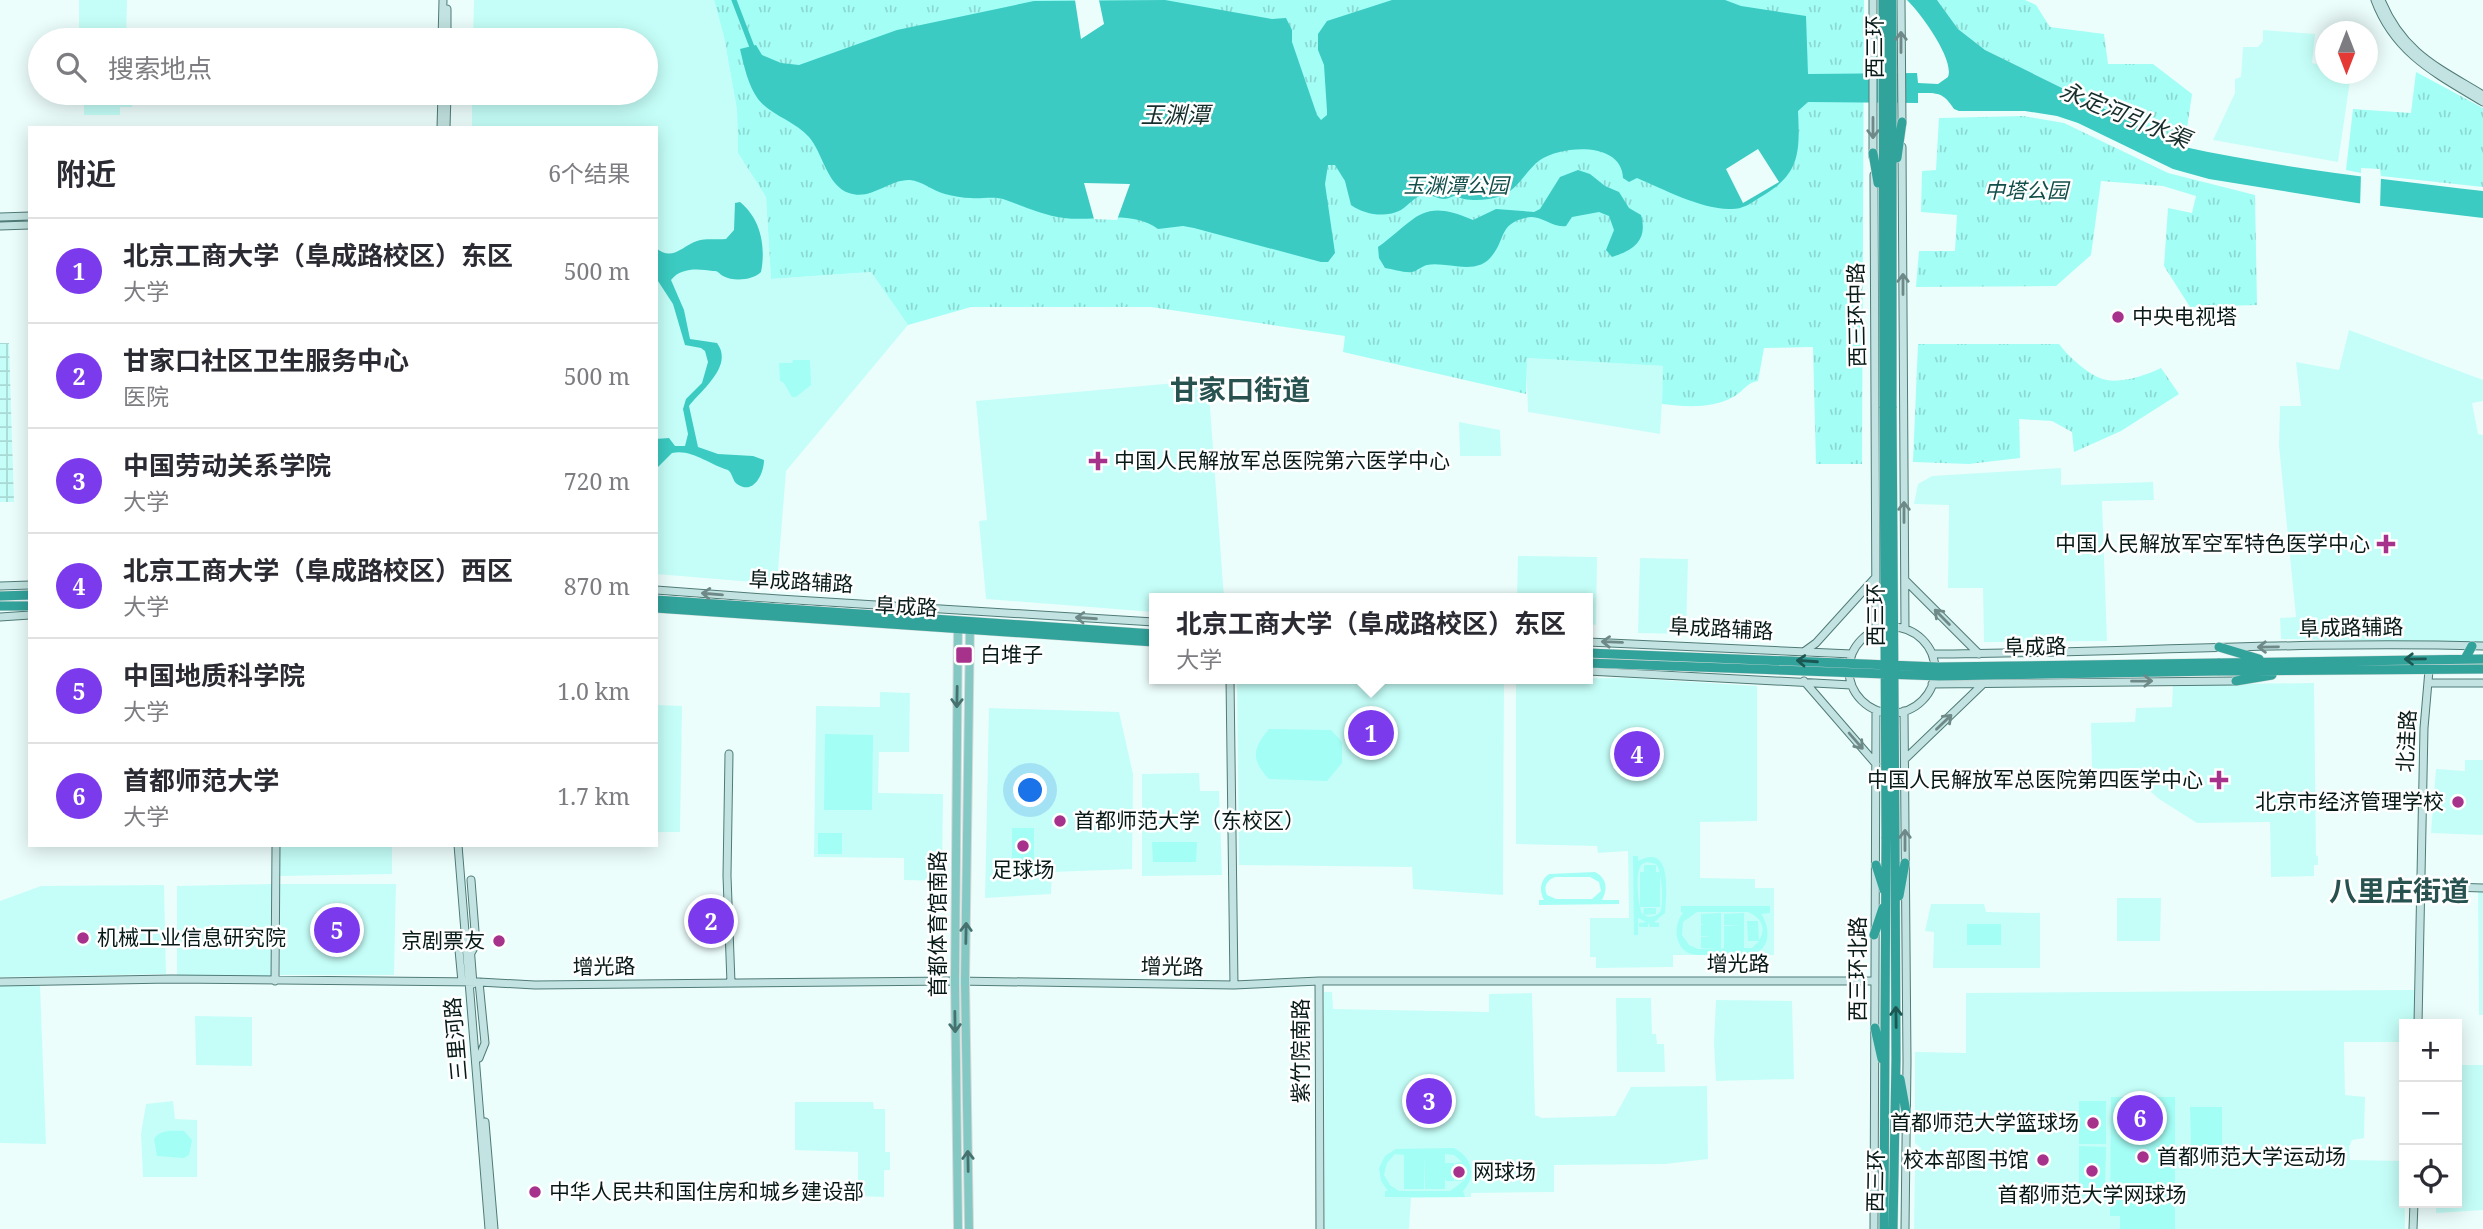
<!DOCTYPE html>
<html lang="zh">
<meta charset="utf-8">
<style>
body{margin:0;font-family:"Noto Serif","Noto Sans SC",serif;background:#f2f2f3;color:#2b2b33}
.controls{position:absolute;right:21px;bottom:21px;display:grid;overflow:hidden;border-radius:0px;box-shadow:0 4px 18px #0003}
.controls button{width:63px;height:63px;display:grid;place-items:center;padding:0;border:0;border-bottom:2px solid #e1e1e2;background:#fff;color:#2b2b33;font:35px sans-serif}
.compass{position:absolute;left:2315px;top:21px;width:63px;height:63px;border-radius:50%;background:#fff;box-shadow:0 4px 18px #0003;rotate:180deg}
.you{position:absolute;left:1031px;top:791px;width:24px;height:24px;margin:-18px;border:5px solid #fff;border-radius:50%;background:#1a73e8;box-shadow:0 0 0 10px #1a73e833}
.badge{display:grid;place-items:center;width:46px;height:46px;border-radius:50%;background:#7c3aed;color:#fff;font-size:23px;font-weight:700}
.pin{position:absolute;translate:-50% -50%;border:4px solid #fff;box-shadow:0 2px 7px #0006}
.popup{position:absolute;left:1149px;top:593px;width:444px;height:91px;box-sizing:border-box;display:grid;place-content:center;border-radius:0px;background:#fff;filter:drop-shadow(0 2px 5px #0005);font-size:23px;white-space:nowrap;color:#7c7c81}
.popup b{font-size:26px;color:#2b2b33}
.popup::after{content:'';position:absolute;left:50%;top:100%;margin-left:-14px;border:14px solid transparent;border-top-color:#fff}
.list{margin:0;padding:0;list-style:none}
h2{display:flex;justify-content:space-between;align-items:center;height:91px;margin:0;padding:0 28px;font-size:30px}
h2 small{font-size:23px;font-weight:400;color:#7c7c81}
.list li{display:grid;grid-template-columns:46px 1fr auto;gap:21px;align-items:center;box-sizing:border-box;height:105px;padding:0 28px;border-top:2px solid #e1e1e2}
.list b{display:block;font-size:26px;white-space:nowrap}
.list p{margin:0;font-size:23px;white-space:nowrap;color:#7c7c81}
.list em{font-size:23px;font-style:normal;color:#7c7c81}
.icon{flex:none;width:38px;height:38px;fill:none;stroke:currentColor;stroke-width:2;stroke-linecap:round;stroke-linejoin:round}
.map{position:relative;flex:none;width:2483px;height:1229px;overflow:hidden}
.search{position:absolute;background:#fff;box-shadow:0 4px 18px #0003;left:28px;top:28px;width:630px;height:77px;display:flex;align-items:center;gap:18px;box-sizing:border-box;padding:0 24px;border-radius:38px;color:#7c7c81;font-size:26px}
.panel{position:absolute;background:#fff;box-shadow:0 4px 18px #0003;left:28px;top:126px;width:630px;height:721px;border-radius:0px}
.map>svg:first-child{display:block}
</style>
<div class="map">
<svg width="2483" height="1229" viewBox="0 0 2483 1229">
<defs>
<pattern id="industrial-grid" width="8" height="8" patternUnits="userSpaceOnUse" patternTransform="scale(1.75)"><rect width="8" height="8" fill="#c5fef8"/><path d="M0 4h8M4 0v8" fill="none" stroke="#a8d9d4"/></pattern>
<pattern id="park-tufts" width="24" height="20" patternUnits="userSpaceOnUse" patternTransform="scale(1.75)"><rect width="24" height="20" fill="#a3fef6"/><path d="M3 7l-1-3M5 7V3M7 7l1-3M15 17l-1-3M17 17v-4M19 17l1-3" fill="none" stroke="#8bd9d2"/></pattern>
</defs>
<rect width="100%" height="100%" fill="#ecfefc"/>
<!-- built -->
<path fill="#c5fef8" d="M79 0H127L126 40H79Z
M474 0H714L724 37 737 110 738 153 766 197 771 279 871 272 908 325 786 471 777 584 656 574V128H472V93H646V40H473Z
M2263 30 2315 34 2312 63 2325 66 2326 74H2351L2338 162 2213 140 2235 93V79L2241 77 2243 47H2258L2263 41Z
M62 93H132V107H120V115H84V99H62Z
M2349 330 2483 380V401L2472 403 2478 434 2483 435V643L2281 639 2280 618 2296 617 2279 446 2280 406H2301L2296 362 2339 370Z
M1526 358 1664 366 1660 434 1528 412Z
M1208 380 1224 598H1154V612L986 599 979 521 987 520 976 401Z
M1459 422 1500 430 1501 456H1460Z
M2061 468V485L2153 482 2154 500 2102 501 2107 641 1984 642 1983 588H1948L1949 505 1914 504 1918 484 1932 476Z
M1518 556 1597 557 1596 625 1588 624V598H1517Z
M1640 558 1688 559 1686 634 1638 633Z
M1627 678 1757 686V821L1700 822V878L1755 879V888H1774V955H1673V967L1596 968V957H1590V918H1629L1628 851 1598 853 1597 846 1516 844V679Z
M1237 679H1504L1503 895 1413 889 1412 867 1239 865Z
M2314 683 2316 855 2318 857V865H2314V876L2271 877 2270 822 2197 823 2159 799 2143 785 2101 774H2092L2091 723 2135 722 2136 708 2172 707 2173 685Z
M880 692 910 693 909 752H879L878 793 943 794 942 881 904 880V858L814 857 816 706 880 707Z
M656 705 682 706 680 832H656Z
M989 708 1119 712 1133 774 1132 869 1052 872 1051 894 985 898Z
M2465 760H2483V835L2431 833 2436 769 2465 771Z
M1199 773 1200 791H1219L1222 875 1142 876V774Z
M280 845H392V874L280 876Z
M272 884 273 976 177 977V886Z
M280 884H396L394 975H280Z
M164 885 166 974 0 977V901L41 886Z
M2478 892H2483V1015H2479Z
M2117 898H2161L2160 941H2117Z
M1931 904H1984L1986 912 2040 913V968H1933L1934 932 1925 931Z
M0 986H40L46 1144 0 1143Z
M2414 990V1024H2404V1042H2344L2345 1095 2365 1097 2364 1138 2352 1140 2349 1147 2350 1160 2404 1161 2405 1229H1914L1915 1171 1921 1167V1148L1915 1143V1052L1966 1053V993Z
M1324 992H1332L1333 1009 1489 1012V994L1532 993 1535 1115 1542 1118 1615 1116 1631 1087 1707 1086 1708 1159 1665 1164 1554 1165V1192L1471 1193V1197L1411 1198 1409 1229H1325Z
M1616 998H1651L1652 1034H1656L1657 1044H1664L1665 1072H1617Z
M1716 1000 1792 1001 1794 1079 1716 1081 1714 1043Z
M195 1016 252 1017V1066L196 1065Z
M2457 1065H2483V1210L2436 1213V1203H2457Z
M173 1101 175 1119 197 1120V1177H143L141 1134 146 1104Z
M795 1102H873L874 1109H885V1152H890V1170H884V1197L858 1196V1152L795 1150Z"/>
<!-- industrial -->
<path fill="url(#industrial-grid)" d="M0 343H9L14 502H0Z"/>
<!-- grass -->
<path fill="#a3fef6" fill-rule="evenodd" d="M793 360H810L811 385 796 397H792L784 383 780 381 779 363H792Z
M1269 729 1331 730 1342 742V763L1327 781 1269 779C1251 760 1252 749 1269 729Z
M825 734 873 735 872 810H824Z
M1012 828H1034V865H1012Z
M818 833H842V854H818Z
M1152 842H1197L1196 862H1153Z
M1633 856H1638V861C1673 842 1666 894 1665 913L1654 922 1659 923V927H1650L1648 922V927H1639V923L1646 922 1638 918V935H1634ZM1647 862 1656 864C1662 870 1664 904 1660 912 1657 916 1654 916 1649 917L1644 915 1656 914V908H1644L1643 915C1638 908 1636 879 1639 870 1641 864 1642 864 1647 862Z
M1644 865H1656V872H1660V907H1640V872H1644Z
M1595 872C1607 878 1608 889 1602 900H1619V904L1539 905V900H1544C1539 891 1540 880 1549 874ZM1555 877H1590L1599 882 1601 891 1592 899H1556L1547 895C1543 887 1547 880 1555 877Z
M1681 906H1770V913L1761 914C1770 926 1772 949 1752 954 1742 956 1729 954 1719 954 1711 954 1699 956 1691 954 1674 948 1673 925 1683 913L1681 912ZM1697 912H1748C1761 917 1767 929 1759 940L1758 921H1747L1748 941H1759L1752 948H1744V913L1724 914V925H1741L1724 926V948L1721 949V913L1701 914V924L1704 925H1701V936L1711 937H1701V948H1719L1698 949 1689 945 1682 935 1683 922Z
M1967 924H2001V945H1967Z
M2111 1097H2175V1229H2120V1216H2110Z
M2079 1101H2106V1144H2079Z
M2190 1107H2222V1146H2191Z
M184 1131 192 1140 189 1155 184 1158 157 1156 154 1139C161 1129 172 1131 184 1131Z
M2079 1146 2106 1147 2105 1195 2079 1196Z
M1454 1148C1472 1157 1477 1176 1463 1191L1465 1197H1385V1191H1388L1381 1181 1379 1168 1385 1156 1396 1149ZM1395 1154 1404 1155V1189H1424V1154L1425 1189H1445V1177L1446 1181H1454V1163H1445V1154L1454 1155 1462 1162 1455 1163V1181H1463V1164L1465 1180 1450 1191H1399L1390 1185 1384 1175 1387 1163Z"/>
<!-- park -->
<path fill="url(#park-tufts)" d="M714 0H1864L1862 464H1816L1813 347 1764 348 1758 381C1748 382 1743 391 1735 396 1712 409 1687 407 1662 404L1663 366 1527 358 1526 394 1343 352 1345 336 1151 307H971L908 325 871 272 771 279 766 197 738 153 737 110 724 37Z
M1937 0H2025L2036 5 2050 27 2104 34 2108 64H2153L2192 94 2185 142 2180 146 1985 50 1958 29Z
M2416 72 2483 108V187L2381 176 2380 169 2361 168V173L2346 170 2353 109 2411 113Z
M2023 116 2064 123 2168 173 2255 195 2257 305 2190 307 2164 266 2168 208 2192 213 2196 196 2163 186 2101 181 2091 255 2056 286 1916 287 1919 251H1955L1957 215 1921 212 1922 171 1936 170 1939 118Z
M1918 344H2059C2069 357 2090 377 2107 380 2123 383 2147 375 2161 368L2179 394 2121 431 2074 452 2072 432 2052 421 2019 419 2020 458 1969 464 1913 462Z"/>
<!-- water -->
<path fill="#3bcbc2" d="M1165 0 1272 19 1286 18 1292 30V42L1317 115 1321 120 1327 115V111L1324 65 1318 50V34L1327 21 1392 0H1725L1741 6 1806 16 1808 74 1917 73 1918 83 1938 84 1948 77C1955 60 1920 12 1907 0H1937L1958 29 1985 50 2180 146C2279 168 2382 179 2483 191V218L2357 203 2209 179 2173 169 2078 123 2057 116 2025 111H1959L1954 109C1943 92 1938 93 1918 93V103L1808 102 1798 111C1800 154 1800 175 1759 198 1750 204 1741 210 1729 209 1701 209 1663 189 1637 178L1629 182 1623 178C1622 141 1562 145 1540 160 1526 170 1518 190 1501 196 1490 200 1475 201 1464 199 1458 198 1459 196 1454 196 1450 197 1447 199 1444 199 1436 199 1431 193 1423 195 1414 197 1409 205 1401 210 1386 218 1365 215 1351 205L1345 181 1335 165H1328L1325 184 1335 253 1328 262H1321L1194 228 1183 226 1158 229C1131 209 1095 222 1064 218 1042 215 1024 206 1003 199 993 196 981 199 971 198 963 198 953 196 945 194 933 191 922 181 910 180 889 179 871 201 849 193 827 186 823 153 809 137 795 121 770 115 758 99 748 85 744 66 740 49L756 45 762 55 781 63 799 65 897 30 1034 1Z
M1578 170 1590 174 1605 186 1619 192 1629 208 1641 215C1648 240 1634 250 1612 257L1606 250 1614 230 1609 216 1599 212 1572 217 1566 226C1550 228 1541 213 1525 218 1500 224 1505 238 1494 253 1478 278 1449 261 1427 265 1422 266 1417 271 1412 272 1404 273 1393 269 1385 268L1379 258 1378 247C1417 219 1421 197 1473 220L1496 209 1534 212 1540 209 1560 177Z
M740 202C761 219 766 247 761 272 753 280 734 282 723 276 718 273 719 271 713 271 699 269 681 267 671 280L684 310 690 339 717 343C734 366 701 390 689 406L698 447 718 454 753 456 764 460C764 473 754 496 737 484 732 480 733 474 728 470 709 465 693 449 672 453L656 469V439L669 438 675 446H685L688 434 683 409 686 399 702 383 708 362 705 351 701 348 685 345 673 304 656 278V248C672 262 682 246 697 241 706 238 716 240 726 239L734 230 735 203Z"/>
<!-- pier -->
<path fill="#ecfefc" d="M1075 0H1099L1104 24 1081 39Z
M1758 149 1779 182 1743 203 1726 169Z
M2361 173 2381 175 2380 208 2360 207Z
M1084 183 1130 184 1117 220 1094 219Z"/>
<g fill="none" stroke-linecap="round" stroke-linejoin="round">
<!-- canal -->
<path stroke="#3bcbc2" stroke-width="5" d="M734 0 752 47"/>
<defs>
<path id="secondary" d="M1873 0V157
M1901 0 1902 124
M2375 0C2395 54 2437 74 2483 102
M2381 0C2403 53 2437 67 2483 95
M442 40 443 0
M447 40V9
M441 128 442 93
M446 128 447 93
M1902 147 1905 629
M1874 175 1876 630
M0 217 30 216
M0 226 30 225
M1905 580 1979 654
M0 586 30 585
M656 590 779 599 1154 622
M0 617 30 615
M1849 670a43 43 0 1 1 86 0a43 43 0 1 1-86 0Z
M1588 642 1852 654
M1805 651 1816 643 1874 579
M1932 654C2116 653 2299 641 2483 646
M1588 671 1851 685
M1230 679 1234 985
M1804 681 1876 764
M2428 683H2483
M1932 684 2236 681
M1904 711 1907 1061 1905 1229
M729 754 727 876 731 983
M1905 759 1983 684
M458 845 489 1229
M471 880 476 944 471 953
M2420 886 2483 888
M469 933 473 984
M275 981 276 845
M1319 981 1320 1229
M0 982 171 979 479 982 535 985 955 981 1234 985 1319 981H1875
M462 982 459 950 465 941
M479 982 485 1043 479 1058
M2418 1024 2424 728 2429 670
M485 1122 494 1229
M1874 1229 1876 710
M2413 1229 2414 1203"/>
<path id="primary" d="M958 623 955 981 958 1229
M969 1229 965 981 970 623"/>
<path id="highway" d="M1883 0 1884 408
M1873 153 1878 183
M1897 158 1902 122
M1892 408V0
M0 596 30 595
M656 600 1154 634
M0 606H30
M656 608 1154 642
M2219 647 2259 659
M2465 659 2472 646
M2218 663 2483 659
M2218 671 2483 669
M2236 681 2272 675
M1876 865 1884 890
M1899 896 1905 863
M1874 935 1883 908
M1875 1028 1882 1059
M1900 1079 1906 1112
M1884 1229 1886 837
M1893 1229 1896 1059 1895 837"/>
</defs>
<!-- secondary casing -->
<use href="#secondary" stroke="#507b77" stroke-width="9"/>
<!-- primary casing -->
<use href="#primary" stroke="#d7dada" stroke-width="10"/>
<!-- highway casing -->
<use href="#highway" stroke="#d7dada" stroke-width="10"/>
<!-- secondary -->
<use href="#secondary" stroke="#c2e3e1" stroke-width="7"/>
<!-- primary -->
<use href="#primary" stroke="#84c8c3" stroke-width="8"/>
<!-- highway -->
<use href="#highway" stroke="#32a39b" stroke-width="9"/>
<defs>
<path id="highway-bridge" d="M1884 408 1886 837
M1892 408 1895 837
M1588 653 1938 667 2218 663
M1588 663 1939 676 2218 671"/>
</defs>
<!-- highway-bridge casing -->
<use href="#highway-bridge" stroke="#d7dada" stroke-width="10" stroke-linecap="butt"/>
<!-- highway-bridge -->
<use href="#highway-bridge" stroke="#32a39b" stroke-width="9"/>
</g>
<!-- one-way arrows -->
<defs><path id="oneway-shaft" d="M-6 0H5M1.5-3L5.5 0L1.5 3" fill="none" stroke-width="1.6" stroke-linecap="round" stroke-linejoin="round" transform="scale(1.75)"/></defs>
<g stroke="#6e8987">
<use href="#oneway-shaft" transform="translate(1901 42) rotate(-90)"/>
<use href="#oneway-shaft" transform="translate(1873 128) rotate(90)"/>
<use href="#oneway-shaft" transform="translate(1903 284) rotate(-90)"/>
<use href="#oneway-shaft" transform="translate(1904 512) rotate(-90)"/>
<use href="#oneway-shaft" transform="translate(712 594) rotate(-175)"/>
<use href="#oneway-shaft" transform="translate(1942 617) rotate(-135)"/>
<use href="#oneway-shaft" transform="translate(1086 618) rotate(-176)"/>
<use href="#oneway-shaft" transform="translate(1612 642) rotate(-178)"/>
<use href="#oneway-shaft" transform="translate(2268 647) rotate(179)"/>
<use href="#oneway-shaft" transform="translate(2142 681) rotate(-1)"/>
<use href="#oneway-shaft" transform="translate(1944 722) rotate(-44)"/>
<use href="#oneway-shaft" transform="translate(1856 741) rotate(49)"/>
<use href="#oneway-shaft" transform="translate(1905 840) rotate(-90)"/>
</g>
<g stroke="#1b5853">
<use href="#oneway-shaft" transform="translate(2415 659) rotate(179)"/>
<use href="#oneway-shaft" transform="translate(1807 661) rotate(-176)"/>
<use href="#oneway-shaft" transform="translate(1896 1017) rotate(-91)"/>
</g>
<g stroke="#46716e">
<use href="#oneway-shaft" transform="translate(957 697) rotate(91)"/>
<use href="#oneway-shaft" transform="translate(966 933) rotate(-89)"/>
<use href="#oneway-shaft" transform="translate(955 1022) rotate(89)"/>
<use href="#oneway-shaft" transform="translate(968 1161) rotate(-91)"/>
</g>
<!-- markers -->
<g fill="#a7328b" stroke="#fff" stroke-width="2.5">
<circle cx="2118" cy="317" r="7"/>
<path d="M1094.5 450.5h7v7h7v7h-7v7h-7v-7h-7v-7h7z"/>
<path d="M2382.5 533.5h7v7h7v7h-7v7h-7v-7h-7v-7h7z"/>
<rect x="955" y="646" width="18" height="18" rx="3.5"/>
<path d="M2215.5 769.5h7v7h7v7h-7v7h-7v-7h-7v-7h7z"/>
<circle cx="2458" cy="802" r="7"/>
<circle cx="1060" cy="821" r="7"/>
<circle cx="1023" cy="846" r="7"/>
<circle cx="83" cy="938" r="7"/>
<circle cx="499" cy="941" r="7"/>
<circle cx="2093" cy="1123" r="7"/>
<circle cx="2143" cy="1157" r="7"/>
<circle cx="2043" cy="1160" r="7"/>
<circle cx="2092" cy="1171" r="7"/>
<circle cx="1459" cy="1172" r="7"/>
<circle cx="535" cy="1192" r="7"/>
</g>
<g text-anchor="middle" stroke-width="5" stroke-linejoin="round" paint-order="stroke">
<!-- street labels -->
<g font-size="21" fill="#081a18" stroke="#fff">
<text transform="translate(1875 47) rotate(-90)" y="7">西三环</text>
<text transform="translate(1857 315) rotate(-91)" y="7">西三环中路</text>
<text transform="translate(801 582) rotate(3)" y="7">阜成路辅路</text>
<text transform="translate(906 607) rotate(3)" y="7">阜成路</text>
<text transform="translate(1876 615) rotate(-90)" y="7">西三环</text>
<text transform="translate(2351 628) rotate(-1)" y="7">阜成路辅路</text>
<text transform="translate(1721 629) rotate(3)" y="7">阜成路辅路</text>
<text transform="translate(2035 647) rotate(-1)" y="7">阜成路</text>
<text transform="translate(2407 741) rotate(-87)" y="7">北洼路</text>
<text transform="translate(938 924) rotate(-90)" y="7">首都体育馆南路</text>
<text x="1738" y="971">增光路</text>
<text transform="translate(604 967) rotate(-1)" y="7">增光路</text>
<text transform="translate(1172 967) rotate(1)" y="7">增光路</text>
<text transform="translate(1858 969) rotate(-90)" y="7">西三环北路</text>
<text transform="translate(456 1039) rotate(-95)" y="7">三里河路</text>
<text transform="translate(1301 1051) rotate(-90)" y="7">紫竹院南路</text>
<text transform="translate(1876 1181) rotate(-89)" y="7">西三环</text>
</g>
<!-- park labels -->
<g font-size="21" font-style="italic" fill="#124f4b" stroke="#fff">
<text x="1456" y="193">玉渊潭公园</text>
<text x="2026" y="198">中塔公园</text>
</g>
<!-- poi labels -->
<g font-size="21" fill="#081a18" stroke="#fff" text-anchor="start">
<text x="2132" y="324">中央电视塔</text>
<text x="1114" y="468">中国人民解放军总医院第六医学中心</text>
<text x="2370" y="551" text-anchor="end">中国人民解放军空军特色医学中心</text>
<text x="980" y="662">白堆子</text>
<text x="2203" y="787" text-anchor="end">中国人民解放军总医院第四医学中心</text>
<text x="2444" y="809" text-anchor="end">北京市经济管理学校</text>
<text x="1074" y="828">首都师范大学（东校区）</text>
<text x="1023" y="877" text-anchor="middle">足球场</text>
<text x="97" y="945">机械工业信息研究院</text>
<text x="485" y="948" text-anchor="end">京剧票友</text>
<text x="2079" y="1130" text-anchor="end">首都师范大学篮球场</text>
<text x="2157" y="1164">首都师范大学运动场</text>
<text x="2029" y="1167" text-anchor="end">校本部图书馆</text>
<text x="1473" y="1179">网球场</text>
<text x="549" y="1199">中华人民共和国住房和城乡建设部</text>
<text x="2092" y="1202" text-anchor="middle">首都师范大学网球场</text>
</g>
<!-- water labels -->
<g font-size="23" font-style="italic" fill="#162e2c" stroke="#fff">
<text x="1175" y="123">玉渊潭</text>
<text transform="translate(2125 115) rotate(22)" y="8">永定河引水渠</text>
</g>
<!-- district labels -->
<g font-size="28" font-weight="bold" fill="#27524f" stroke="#fff">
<text x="1240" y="400">甘家口街道</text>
<text x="2399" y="901">八里庄街道</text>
</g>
</g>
</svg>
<div class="controls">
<button>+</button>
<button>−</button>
<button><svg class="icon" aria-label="locate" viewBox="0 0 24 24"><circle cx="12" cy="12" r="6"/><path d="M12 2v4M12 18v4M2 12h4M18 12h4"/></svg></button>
</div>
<svg class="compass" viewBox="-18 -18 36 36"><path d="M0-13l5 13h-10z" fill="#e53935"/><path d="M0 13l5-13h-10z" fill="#7c7c81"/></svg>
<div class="you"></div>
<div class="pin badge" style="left:1371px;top:733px">1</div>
<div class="popup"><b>北京工商大学（阜成路校区）东区</b>大学</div>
<div class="pin badge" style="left:711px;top:921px">2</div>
<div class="pin badge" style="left:1429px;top:1101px">3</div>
<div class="pin badge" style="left:1637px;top:754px">4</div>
<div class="pin badge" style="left:337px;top:930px">5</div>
<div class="pin badge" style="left:2140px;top:1118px">6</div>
<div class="search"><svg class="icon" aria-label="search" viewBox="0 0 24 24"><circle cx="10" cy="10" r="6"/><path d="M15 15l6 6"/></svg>搜索地点</div>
<section class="panel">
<h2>附近<small>6个结果</small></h2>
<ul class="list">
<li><span class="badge">1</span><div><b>北京工商大学（阜成路校区）东区</b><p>大学</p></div><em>500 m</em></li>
<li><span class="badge">2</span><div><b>甘家口社区卫生服务中心</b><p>医院</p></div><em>500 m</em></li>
<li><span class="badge">3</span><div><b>中国劳动关系学院</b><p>大学</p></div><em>720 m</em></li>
<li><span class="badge">4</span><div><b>北京工商大学（阜成路校区）西区</b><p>大学</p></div><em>870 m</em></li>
<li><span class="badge">5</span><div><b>中国地质科学院</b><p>大学</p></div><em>1.0 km</em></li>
<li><span class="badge">6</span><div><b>首都师范大学</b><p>大学</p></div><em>1.7 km</em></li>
</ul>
</section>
</div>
